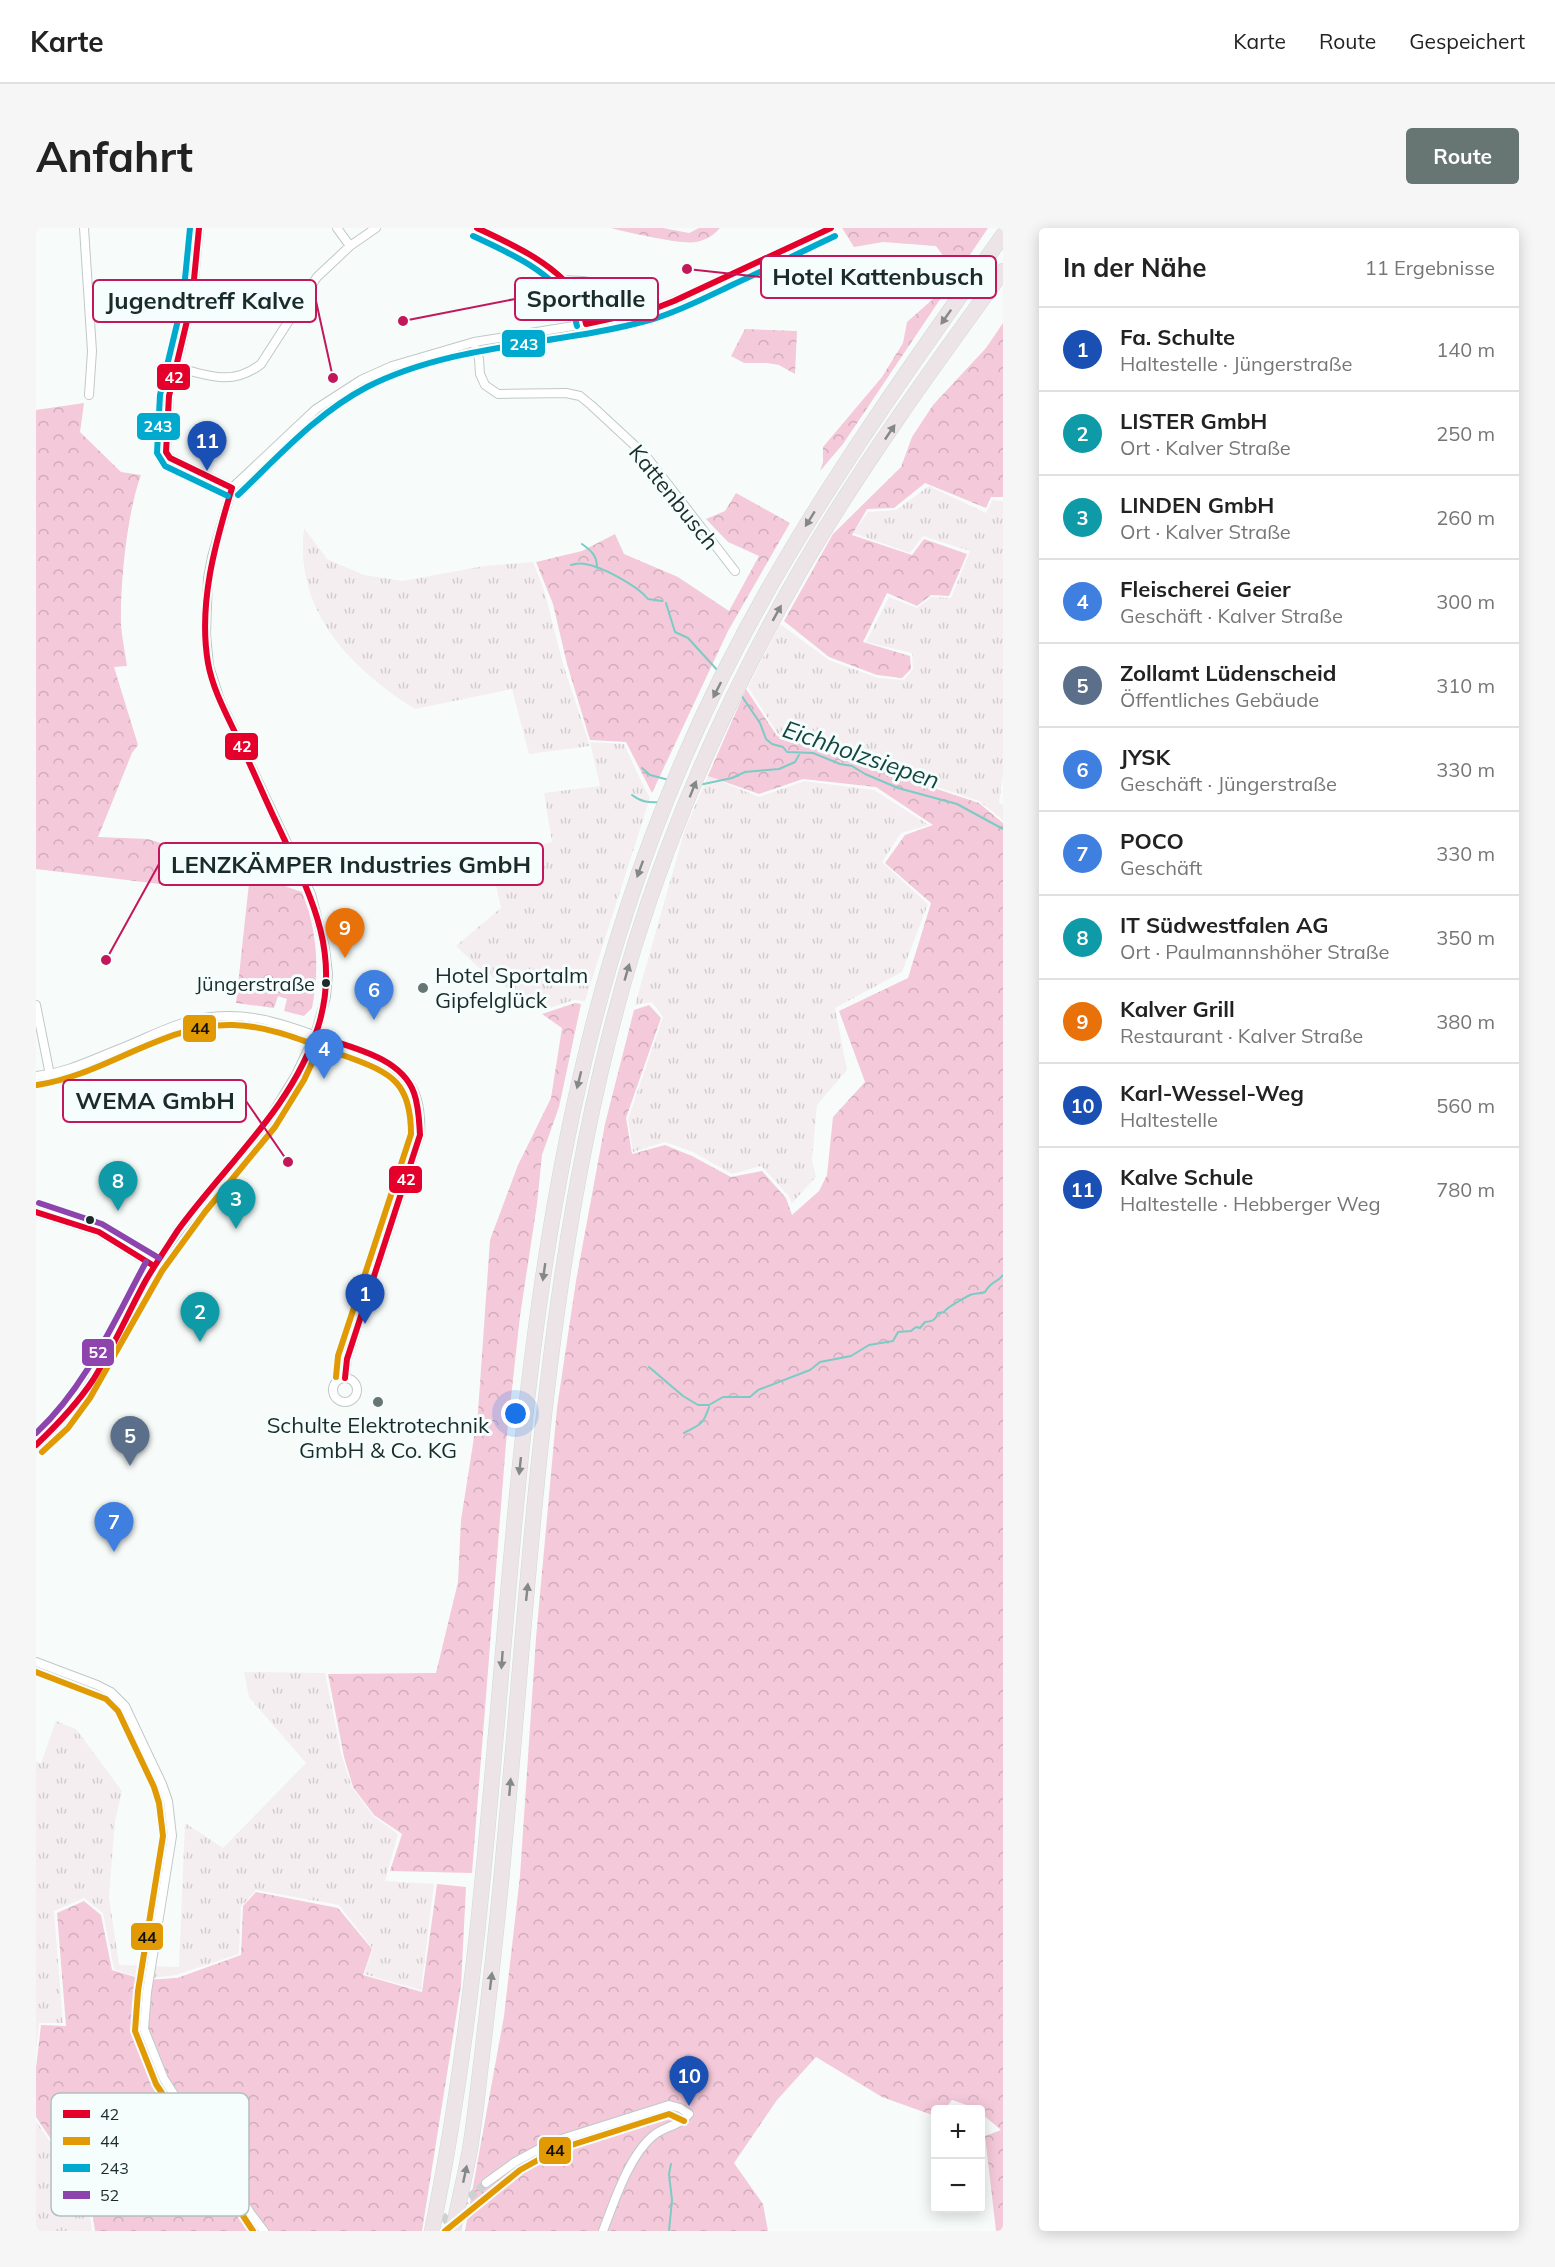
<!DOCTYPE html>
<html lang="de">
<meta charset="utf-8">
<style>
body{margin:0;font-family:Mulish,sans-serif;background:#f6f6f6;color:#222}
.controls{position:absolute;right:18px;bottom:18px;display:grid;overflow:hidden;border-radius:6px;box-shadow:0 3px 15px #0003}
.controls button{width:54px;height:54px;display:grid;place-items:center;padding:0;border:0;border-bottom:2px solid #e0e0e0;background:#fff;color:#222;font:30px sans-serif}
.you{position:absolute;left:480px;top:1186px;width:21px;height:21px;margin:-15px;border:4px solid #fff;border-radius:50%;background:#1a73e8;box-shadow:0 0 0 9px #1a73e833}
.badge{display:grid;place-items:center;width:39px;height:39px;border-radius:50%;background:#677573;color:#fff;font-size:20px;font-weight:700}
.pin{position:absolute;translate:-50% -50px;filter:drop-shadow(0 2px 3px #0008)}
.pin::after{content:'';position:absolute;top:32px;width:21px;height:18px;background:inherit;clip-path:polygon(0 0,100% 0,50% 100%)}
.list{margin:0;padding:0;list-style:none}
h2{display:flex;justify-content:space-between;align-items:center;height:78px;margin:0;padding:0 24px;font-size:26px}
h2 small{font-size:20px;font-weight:400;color:#767676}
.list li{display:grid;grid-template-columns:39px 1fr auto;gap:18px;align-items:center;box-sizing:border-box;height:84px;padding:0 24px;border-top:2px solid #e0e0e0}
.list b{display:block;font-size:22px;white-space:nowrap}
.list p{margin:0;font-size:20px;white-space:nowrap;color:#767676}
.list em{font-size:20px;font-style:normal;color:#767676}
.map{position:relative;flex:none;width:967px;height:2003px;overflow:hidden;border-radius:6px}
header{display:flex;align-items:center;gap:36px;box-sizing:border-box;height:84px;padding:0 30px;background:#fff;border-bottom:2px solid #e0e0e0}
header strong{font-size:28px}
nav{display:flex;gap:33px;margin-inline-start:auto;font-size:21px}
.intro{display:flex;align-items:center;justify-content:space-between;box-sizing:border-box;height:144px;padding:0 36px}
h1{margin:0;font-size:42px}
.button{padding:15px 27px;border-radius:6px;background:#677573;color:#fff;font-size:21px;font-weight:700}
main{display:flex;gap:36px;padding:0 36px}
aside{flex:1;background:#fff;border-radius:6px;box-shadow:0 3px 15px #0003}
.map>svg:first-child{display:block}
</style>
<header>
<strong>Karte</strong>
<nav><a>Karte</a><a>Route</a><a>Gespeichert</a></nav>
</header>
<div class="intro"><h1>Anfahrt</h1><a class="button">Route</a></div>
<main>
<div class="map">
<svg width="967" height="2003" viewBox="0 0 967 2003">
<defs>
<pattern id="grass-tufts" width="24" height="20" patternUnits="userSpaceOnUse" patternTransform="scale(1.5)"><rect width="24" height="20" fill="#f4eef0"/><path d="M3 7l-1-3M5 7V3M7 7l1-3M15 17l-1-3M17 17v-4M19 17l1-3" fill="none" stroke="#d1ccce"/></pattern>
<pattern id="forest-crowns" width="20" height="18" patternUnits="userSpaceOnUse" patternTransform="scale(1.5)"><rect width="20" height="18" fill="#f4c9da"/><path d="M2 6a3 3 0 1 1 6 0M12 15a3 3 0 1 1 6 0" fill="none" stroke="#d1adbb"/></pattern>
</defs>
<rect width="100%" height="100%" fill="#f7fcfb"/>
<!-- grass -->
<path fill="url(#grass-tufts)" d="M893 258 950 285 956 272 967 273V546L963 575 967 577V592L943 573 742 506 712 459 744 396 793 432 842 450 868 452 877 441 876 425 830 414 853 369 881 380 895 369 915 370 934 323 887 308 874 325 817 305 832 284 860 282Z
M268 300 291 331 328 347 367 353 448 338 497 334 508 362 527 436 554 518 493 526 476 461 379 481C314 440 258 383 268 300Z
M554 514 588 516 605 553 614 570 549 773 538 772 504 783 442 739 420 718 465 680 454 630 516 614 508 565 564 558Z
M672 548 723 569 768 553 838 562 893 597 865 605 846 634 892 676 866 744 799 780 811 842 781 877 776 933 780 949 756 975 752 967 725 938 696 946 657 924 629 914 597 924 592 891 627 789 616 774 599 777 649 601Z
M208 1444 289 1445 306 1529 316 1559 337 1588 362 1606 349 1653 398 1656 385 1762 328 1746 337 1721 303 1677 220 1662 205 1679 203 1726 140 1747 107 1751 78 1741 67 1685 48 1670 18 1683 27 1795H3L0 1825V1534L5 1535 20 1493 40 1501 86 1563 79 1593 73 1669 83 1737 143 1739 149 1595 187 1620 270 1535 213 1469Z
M0 1893 52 1970 56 2003H0Z"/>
<!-- forest -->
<path fill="url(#forest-crowns)" d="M575 0H627L653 5 663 0H684C677 8 670 12 660 14 646 17 590 4 575 0Z
M806 0H952L807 216 784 243 787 234V219L846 149 867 115 871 94 897 71 913 36 900 18 847 14 818 19Z
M967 95V269H955L950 280 889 255 858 280 831 281 816 307 876 327 888 311 931 326 913 368 895 367 881 378 851 365 827 414 874 428 875 441 866 450 841 447 793 429 748 393 797 306 865 239 876 209 897 177 950 120Z
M709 101 761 103 759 146 743 137 731 135H708L695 128Z
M48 175 44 204 85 244 105 247C91 285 84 355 85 397 86 410 89 424 91 438L78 439 102 517 96 525 62 609 112 611 137 619 132 657 0 641V182Z
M700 265 754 295 692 403 616 565 590 514 554 512 531 436 517 376 500 334 546 323 579 306 588 326 642 349 693 383 723 328 692 314 670 291 689 283Z
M710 461 741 508 943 575 967 595V2003H960L949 1908 965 1902 945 1885V1882L916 1872 909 1881 900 1882 899 1888 846 1869 780 1829 741 1872 698 1935 727 1976 732 2003H429L468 1788 484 1648 500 1410 521 1180 540 1053 569 896 598 782 613 777 625 790 590 890 596 926 629 917 656 928 695 949 726 943 750 970 756 987 783 963 791 947 797 889 829 854 803 783 872 750 895 675 849 635 869 607 897 597 840 559 767 551 723 566 672 548Z
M214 646 266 664C281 702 284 739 276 780L268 788 248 783 251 771 242 768 238 780 200 775Z
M539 775 545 776 523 879 506 927 501 976 484 1088 470 1215 436 1645 354 1643 366 1606 338 1587 317 1559 308 1529 292 1446 400 1445 422 1354 425 1292 442 1184 454 1012 482 937 515 870 526 800 506 786Z
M401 1656 430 1659 425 1758 386 2003H59L54 1969 0 1889V1840L5 1797 30 1798 21 1685 48 1673 65 1687 76 1742 109 1752 141 1750 205 1727 207 1678 220 1664 302 1680 336 1721 327 1747 386 1764Z"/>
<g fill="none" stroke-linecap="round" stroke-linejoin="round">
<!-- stream -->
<path stroke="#7accc4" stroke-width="2" d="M546 316C556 323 561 328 561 340
M535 337C539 336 545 335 549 336 565 338 602 358 612 371L626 373
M630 375 639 404 652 410 683 444
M705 467 724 495 730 511 736 516 747 519 751 524 777 525 804 536 816 538 829 546 862 560 921 576 967 601
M606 540 614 547 633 552
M663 557 696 550 709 544 743 541 759 534 763 527
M596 567C605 574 613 575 624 574
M613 1139 647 1168 662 1177H673L687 1169H714L722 1162 774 1142 784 1134 815 1128 833 1117 857 1113 862 1104 875 1103 880 1099 884 1100 889 1094C896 1094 900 1092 902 1085L908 1084C910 1080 928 1070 934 1067 938 1065 944 1066 949 1064 955 1053 961 1055 967 1047
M648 1205C665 1196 667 1197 673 1179
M633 2003 636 1972 633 1946 635 1936"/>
<!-- minor-tunnel -->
<path stroke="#cbd2d1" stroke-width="8" stroke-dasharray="8 4" stroke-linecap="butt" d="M397 2001 450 1955"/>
<defs>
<path id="minor" d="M48 0 56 123 53 167
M163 0 156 72 133 168 130 224 134 230 196 260
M301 0 314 18
M441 0C476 16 519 37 541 69 546 76 548 88 550 96
M527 52 547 53 615 65
M438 114 443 131 444 146 449 157 462 166 530 165 544 168 555 177 610 228 699 343
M139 139C171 147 196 159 225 136L281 49 314 18 340 0
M0 777 14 847
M0 848C31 845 57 831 86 820 109 811 130 799 154 793 216 777 264 803 321 823 367 840 387 855 384 907L311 1131 309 1150
M0 984 63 1004 118 1038
M297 1162a12 12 0 1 1 24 0a12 12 0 1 1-24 0Z
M0 1217 25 1194 53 1157 118 1038 142 1004 231 894 260 847 279 807 290 769 292 746 289 720 275 666 184 472 173 438 170 406 172 350 176 329 196 260 280 181 325 152 356 138 438 114 550 96 615 82 661 64 795 0
M0 1434 61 1457 75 1464 89 1478 126 1556 132 1573 136 1608 111 1764 108 1801 128 1851 215 1986 228 2003
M450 1955 479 1934 516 1914 633 1877 644 1880 653 1886C643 1898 630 1898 618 1907 593 1927 578 1974 567 2003"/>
<path id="motorway" d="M396 2003C486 1566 450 1108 591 681 631 557 687 436 754 324 819 215 894 111 967 7
M417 2003C422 1976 429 1949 434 1921 439 1891 442 1859 446 1828 454 1759 462 1691 468 1621 497 1318 509 1009 599 716 640 584 699 455 768 336 828 234 898 138 967 43"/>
</defs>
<!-- minor casing -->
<use href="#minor" stroke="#bfc9c8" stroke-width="10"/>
<!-- motorway casing -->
<use href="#motorway" stroke="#d2d8d7" stroke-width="16"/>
<!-- minor -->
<use href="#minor" stroke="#fefffe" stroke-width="8"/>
<!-- motorway -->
<use href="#motorway" stroke="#ede4e7" stroke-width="15"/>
<defs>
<path id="bus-1" d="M163 0 156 72 133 168 130 224 134 230 196 260
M441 0C474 15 527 39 543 73 547 80 548 88 550 96
M550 96 615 82 638 73 795 0
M279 807C312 819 365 828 378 865 383 879 383 892 384 907L311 1131 309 1150
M0 984 63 1004 118 1038
M0 1217C21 1197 41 1176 57 1152 77 1120 92 1085 110 1052 120 1035 131 1019 142 1002 190 936 257 879 282 799 306 724 273 664 242 598 229 571 217 542 204 515 192 489 177 463 172 435 162 376 179 316 196 260"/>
<path id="bus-2" d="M1 857C69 847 129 795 197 797 237 798 275 816 312 829 356 845 375 855 375 906L302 1128 300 1149
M6 1224 32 1200 54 1170 126 1043 169 984 239 899 268 852 287 811
M0 1444 70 1471 82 1483 118 1559 123 1575 127 1608 102 1763 99 1803 120 1856 217 2003
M409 2003 484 1942 520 1922 633 1886 648 1893"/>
<path id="bus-3" d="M154 0 147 71 124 167 121 225 129 238 192 268
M437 8C471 24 514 42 534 75 538 82 539 91 541 98
M202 267C242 229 281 185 331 159 420 114 523 118 617 91 644 83 671 69 696 57 731 41 765 24 799 8"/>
<path id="bus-4" d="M3 975 66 996 123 1030
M0 1205C50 1159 78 1093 110 1034"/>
</defs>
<!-- bus-1 casing -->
<use href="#bus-1" stroke="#f5fefc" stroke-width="10"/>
<!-- bus-2 casing -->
<use href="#bus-2" stroke="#f5fefc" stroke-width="10"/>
<!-- bus-3 casing -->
<use href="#bus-3" stroke="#f5fefc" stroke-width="10"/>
<!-- bus-4 casing -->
<use href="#bus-4" stroke="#f5fefc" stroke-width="10"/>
<!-- bus-1 -->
<use href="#bus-1" stroke="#e4002b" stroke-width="6"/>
<!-- bus-2 -->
<use href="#bus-2" stroke="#e19a04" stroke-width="6"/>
<!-- bus-3 -->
<use href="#bus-3" stroke="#00a9ce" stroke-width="6"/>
<!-- bus-4 -->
<use href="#bus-4" stroke="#8e44ad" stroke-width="6"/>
</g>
<!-- one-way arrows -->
<defs><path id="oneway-solid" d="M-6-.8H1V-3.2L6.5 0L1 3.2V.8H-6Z" transform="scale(1.5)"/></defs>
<g fill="#848888">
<use href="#oneway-solid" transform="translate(910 89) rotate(125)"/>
<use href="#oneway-solid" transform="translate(854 204) rotate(-56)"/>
<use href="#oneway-solid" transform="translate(774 291) rotate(122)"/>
<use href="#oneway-solid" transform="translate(741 385) rotate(-61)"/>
<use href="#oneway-solid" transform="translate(681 462) rotate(117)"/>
<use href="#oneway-solid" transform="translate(657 561) rotate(-68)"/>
<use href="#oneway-solid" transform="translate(604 641) rotate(110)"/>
<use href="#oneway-solid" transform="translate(591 744) rotate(-74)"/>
<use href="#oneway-solid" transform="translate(543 852) rotate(104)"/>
<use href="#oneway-solid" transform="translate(508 1044) rotate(98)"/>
<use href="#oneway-solid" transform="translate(484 1238) rotate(96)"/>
<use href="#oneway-solid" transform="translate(491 1364) rotate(-84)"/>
<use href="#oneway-solid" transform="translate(466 1432) rotate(94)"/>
<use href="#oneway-solid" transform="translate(474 1559) rotate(-85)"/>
<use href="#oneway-solid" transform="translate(455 1753) rotate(-83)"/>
<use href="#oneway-solid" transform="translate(429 1946) rotate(-78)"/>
</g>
<!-- markers -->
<g fill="#1a2c2a" stroke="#f5fefc" stroke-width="2">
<circle cx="290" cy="755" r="5"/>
<circle cx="54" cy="992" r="5"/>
</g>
<g fill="#677573" stroke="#f5fefc" stroke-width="2">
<circle cx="387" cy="760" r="6"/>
<circle cx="342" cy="1174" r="6"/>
</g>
<g text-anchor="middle" stroke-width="6" stroke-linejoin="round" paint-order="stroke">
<!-- bus labels -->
<g font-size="20" fill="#1a2c2a" stroke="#f5fefc" text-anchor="end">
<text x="279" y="763">Jüngerstraße</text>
</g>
<!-- street labels -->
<g font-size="22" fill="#1a2c2a" stroke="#f5fefc">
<text transform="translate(638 269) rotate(51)" y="8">Kattenbusch</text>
</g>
<!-- poi labels -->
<g font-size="22" fill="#1a2c2a" stroke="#f5fefc" text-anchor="start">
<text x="399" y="755">Hotel Sportalm<tspan x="399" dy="25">Gipfelglück</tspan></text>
<text x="342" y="1205" text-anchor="middle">Schulte Elektrotechnik<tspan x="342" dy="25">GmbH &amp; Co. KG</tspan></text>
</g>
<!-- water labels -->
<g font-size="24" font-style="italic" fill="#144742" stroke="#f5fefc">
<text transform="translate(825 527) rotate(19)" y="8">Eichholzsiepen</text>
</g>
</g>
<!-- legend -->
<rect x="15" y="1865" width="198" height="123" rx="9" fill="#f5fefc" stroke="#b3bfbd" stroke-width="1.5"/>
<rect x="27" y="1882" width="27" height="8" fill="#e4002b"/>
<rect x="27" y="1909" width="27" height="8" fill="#e19a04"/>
<rect x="27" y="1936" width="27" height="8" fill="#00a9ce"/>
<rect x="27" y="1963" width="27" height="8" fill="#8e44ad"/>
<g font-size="16" fill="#1a2c2a">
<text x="64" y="1892">42</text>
<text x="64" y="1919">44</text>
<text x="64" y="1946">243</text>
<text x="64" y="1973">52</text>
</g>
<!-- callouts -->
<path fill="none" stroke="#c2185b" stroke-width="2" d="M651 41L725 49M367 93L479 71M297 150L280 73M70 732L123 636M252 934L210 873"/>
<g fill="#c2185b" stroke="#f5fefc" stroke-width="2">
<circle cx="651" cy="41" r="6"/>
<circle cx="367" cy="93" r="6"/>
<circle cx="297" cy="150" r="6"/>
<circle cx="70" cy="732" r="6"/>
<circle cx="252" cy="934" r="6"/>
</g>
<g fill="#f5fefc" stroke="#c2185b" stroke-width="2">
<rect x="725" y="28" width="235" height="42" rx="6"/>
<rect x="479" y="50" width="143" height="42" rx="6"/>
<rect x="57" y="52" width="223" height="42" rx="6"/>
<rect x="123" y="615" width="384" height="42" rx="6"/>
<rect x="27" y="852" width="183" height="42" rx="6"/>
</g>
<g font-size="24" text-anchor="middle" font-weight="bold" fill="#1a2c2a">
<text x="842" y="57">Hotel Kattenbusch</text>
<text x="550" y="79">Sporthalle</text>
<text x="169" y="81">Jugendtreff Kalve</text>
<text x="315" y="645">LENZKÄMPER Industries GmbH</text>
<text x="119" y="881">WEMA GmbH</text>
</g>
<g stroke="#f5fefc" stroke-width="2">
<rect x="465" y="101" width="45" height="29" rx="6" fill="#00a9ce"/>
<rect x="120" y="135" width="35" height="28" rx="6" fill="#e4002b"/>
<rect x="100" y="184" width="45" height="29" rx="6" fill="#00a9ce"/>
<rect x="188" y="504" width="35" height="29" rx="6" fill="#e4002b"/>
<rect x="146" y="786" width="35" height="29" rx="6" fill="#e19a04"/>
<rect x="352" y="937" width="35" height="29" rx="6" fill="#e4002b"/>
<rect x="45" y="1110" width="34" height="29" rx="6" fill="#8e44ad"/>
<rect x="94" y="1694" width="34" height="29" rx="6" fill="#e19a04"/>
<rect x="502" y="1908" width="34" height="29" rx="6" fill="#e19a04"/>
</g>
<g font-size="16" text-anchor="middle" font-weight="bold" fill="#fff">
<text x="488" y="122">243</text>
<text x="138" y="155">42</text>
<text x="122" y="204">243</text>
<text x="206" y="524">42</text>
<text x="370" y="957">42</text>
<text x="62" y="1130">52</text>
</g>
<g font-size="16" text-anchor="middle" font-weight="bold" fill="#111">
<text x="164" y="806">44</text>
<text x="111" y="1715">44</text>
<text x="519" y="1928">44</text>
</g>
</svg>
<div class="controls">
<button>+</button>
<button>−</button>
</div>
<div class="you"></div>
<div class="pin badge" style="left:329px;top:1096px;background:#1a4fb4">1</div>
<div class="pin badge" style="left:164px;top:1114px;background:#0f9aa8">2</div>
<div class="pin badge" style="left:200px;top:1001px;background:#0f9aa8">3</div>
<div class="pin badge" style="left:288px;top:851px;background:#3f7fe0">4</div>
<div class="pin badge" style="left:94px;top:1238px;background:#5c6f8a">5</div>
<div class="pin badge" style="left:338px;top:792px;background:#3f7fe0">6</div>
<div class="pin badge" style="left:78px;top:1324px;background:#3f7fe0">7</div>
<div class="pin badge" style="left:82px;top:983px;background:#0f9aa8">8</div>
<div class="pin badge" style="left:309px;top:730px;background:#e8710a">9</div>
<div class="pin badge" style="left:653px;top:1878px;background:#1a4fb4">10</div>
<div class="pin badge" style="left:171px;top:243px;background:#1a4fb4">11</div>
</div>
<aside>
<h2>In der Nähe<small>11 Ergebnisse</small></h2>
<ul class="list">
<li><span class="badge" style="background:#1a4fb4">1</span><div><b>Fa. Schulte</b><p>Haltestelle · Jüngerstraße</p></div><em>140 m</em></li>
<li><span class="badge" style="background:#0f9aa8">2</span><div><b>LISTER GmbH</b><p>Ort · Kalver Straße</p></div><em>250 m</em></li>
<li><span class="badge" style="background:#0f9aa8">3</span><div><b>LINDEN GmbH</b><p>Ort · Kalver Straße</p></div><em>260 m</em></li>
<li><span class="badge" style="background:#3f7fe0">4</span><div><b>Fleischerei Geier</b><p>Geschäft · Kalver Straße</p></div><em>300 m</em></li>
<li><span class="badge" style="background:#5c6f8a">5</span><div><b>Zollamt Lüdenscheid</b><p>Öffentliches Gebäude</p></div><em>310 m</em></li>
<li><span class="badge" style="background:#3f7fe0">6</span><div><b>JYSK</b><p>Geschäft · Jüngerstraße</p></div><em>330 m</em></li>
<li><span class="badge" style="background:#3f7fe0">7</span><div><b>POCO</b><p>Geschäft</p></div><em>330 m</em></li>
<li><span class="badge" style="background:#0f9aa8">8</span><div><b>IT Südwestfalen AG</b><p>Ort · Paulmannshöher Straße</p></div><em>350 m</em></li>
<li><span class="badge" style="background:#e8710a">9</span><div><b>Kalver Grill</b><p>Restaurant · Kalver Straße</p></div><em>380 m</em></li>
<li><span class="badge" style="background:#1a4fb4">10</span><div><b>Karl-Wessel-Weg</b><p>Haltestelle</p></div><em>560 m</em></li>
<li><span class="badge" style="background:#1a4fb4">11</span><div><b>Kalve Schule</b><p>Haltestelle · Hebberger Weg</p></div><em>780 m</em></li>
</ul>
</aside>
</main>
